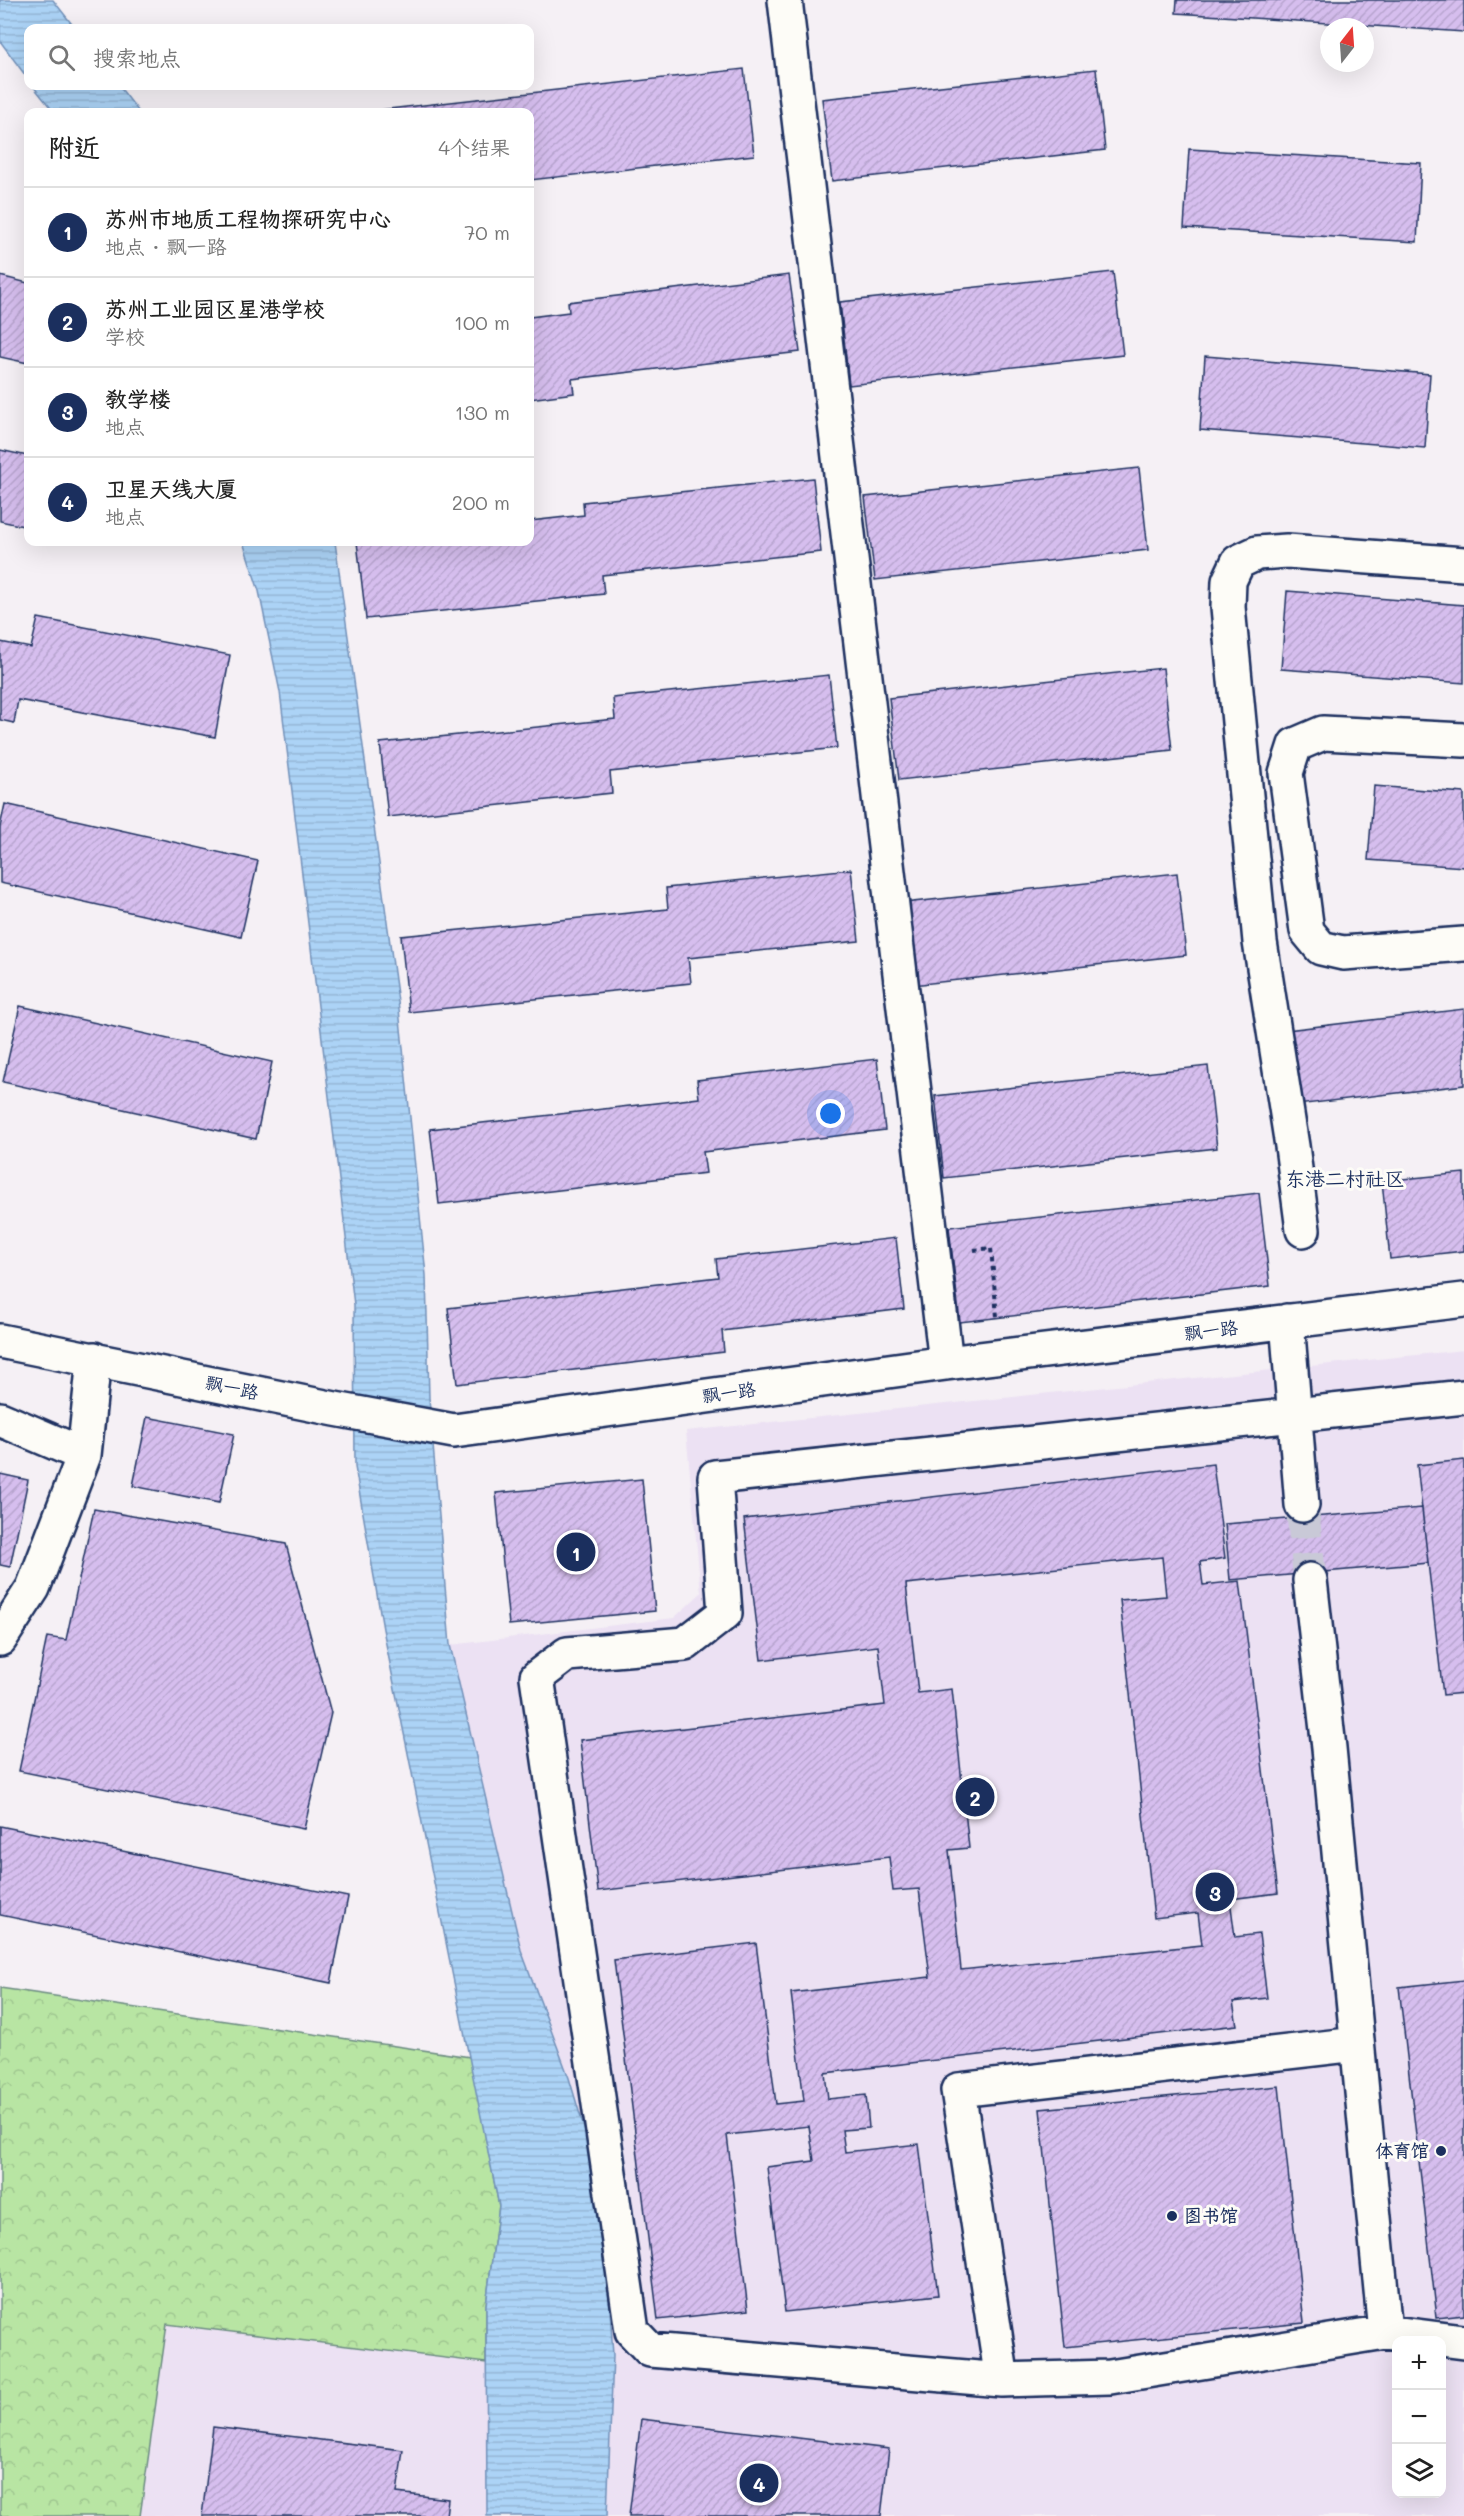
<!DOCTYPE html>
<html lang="zh">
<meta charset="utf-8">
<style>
body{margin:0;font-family:Mali,"LXGW WenKai TC",sans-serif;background:#f6f6f6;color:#222}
.controls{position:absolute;right:18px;bottom:18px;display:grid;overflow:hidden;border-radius:12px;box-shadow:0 6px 24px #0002}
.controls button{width:54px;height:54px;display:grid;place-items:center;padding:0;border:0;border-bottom:2px solid #e0e0e0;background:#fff;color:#222;font:30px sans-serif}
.compass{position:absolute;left:1320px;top:18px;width:54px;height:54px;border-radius:50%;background:#fff;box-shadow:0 6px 24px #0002;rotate:17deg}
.you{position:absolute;left:831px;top:1114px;width:21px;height:21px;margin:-15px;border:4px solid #fff;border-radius:50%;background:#1a73e8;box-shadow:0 0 0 9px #1a73e833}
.badge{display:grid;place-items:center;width:39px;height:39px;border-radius:50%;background:#1b2f5e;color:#fff;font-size:20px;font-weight:700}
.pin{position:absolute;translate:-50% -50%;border:3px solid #fff;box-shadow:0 2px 6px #0006}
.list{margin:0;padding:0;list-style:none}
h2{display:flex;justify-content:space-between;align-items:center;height:78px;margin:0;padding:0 24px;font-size:26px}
h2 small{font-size:20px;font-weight:400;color:#767676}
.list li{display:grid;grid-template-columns:39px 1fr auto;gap:18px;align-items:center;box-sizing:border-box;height:90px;padding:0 24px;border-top:2px solid #e0e0e0}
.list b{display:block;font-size:22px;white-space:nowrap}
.list p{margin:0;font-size:20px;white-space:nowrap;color:#767676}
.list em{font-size:20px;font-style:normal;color:#767676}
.icon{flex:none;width:33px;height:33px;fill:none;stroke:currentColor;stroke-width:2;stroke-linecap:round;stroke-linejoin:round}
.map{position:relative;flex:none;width:1464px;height:2516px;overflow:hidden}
.search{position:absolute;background:#fff;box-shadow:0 6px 24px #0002;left:24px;top:24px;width:510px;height:66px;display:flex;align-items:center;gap:15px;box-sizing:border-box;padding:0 21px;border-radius:12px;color:#767676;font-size:22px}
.panel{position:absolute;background:#fff;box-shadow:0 6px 24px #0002;left:24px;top:108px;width:510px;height:438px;border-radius:12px}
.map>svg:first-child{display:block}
</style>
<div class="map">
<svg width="1464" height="2516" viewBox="0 0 1464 2516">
<defs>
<pattern id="park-crowns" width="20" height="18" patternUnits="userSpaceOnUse" patternTransform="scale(1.5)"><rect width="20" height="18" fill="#b8e5a3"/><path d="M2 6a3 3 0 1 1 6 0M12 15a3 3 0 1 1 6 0" fill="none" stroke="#9ec58f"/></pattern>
<pattern id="water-rules" width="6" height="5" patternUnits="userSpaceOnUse" patternTransform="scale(1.5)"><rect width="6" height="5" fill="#acd3f6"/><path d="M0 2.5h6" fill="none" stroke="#93b5d5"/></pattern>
<pattern id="building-hatch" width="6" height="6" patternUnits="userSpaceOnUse" patternTransform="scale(1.5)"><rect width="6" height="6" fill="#d6beee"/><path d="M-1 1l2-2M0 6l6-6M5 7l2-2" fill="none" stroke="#b7a4ce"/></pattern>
</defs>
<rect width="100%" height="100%" fill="#f5f0f5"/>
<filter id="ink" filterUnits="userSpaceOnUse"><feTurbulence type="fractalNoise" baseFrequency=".0167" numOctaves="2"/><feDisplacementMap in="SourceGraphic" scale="12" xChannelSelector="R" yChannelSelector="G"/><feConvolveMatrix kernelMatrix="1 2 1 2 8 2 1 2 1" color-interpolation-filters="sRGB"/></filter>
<g filter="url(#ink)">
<!-- built -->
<path fill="#ece1f3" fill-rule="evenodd" d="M1464 1350V2516H140L166 2324 486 2363 613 2372 602 2188 569 2078 521 1950 450 1645 674 1618 701 1593 686 1431ZM1396 2340H1442V2494H1396Z"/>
<!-- park -->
<path fill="url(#park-crowns)" stroke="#6a8a80" stroke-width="1.5" d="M0 1988 470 2057 499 2206 486 2305V2363L167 2324 140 2516H0Z"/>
<!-- water -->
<path fill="url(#water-rules)" stroke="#7291b9" stroke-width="1.5" d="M0 0H53L75 28H28V79L0 41Z
M33 86H119L139 112H54Z
M243 542H335L399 1009 426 1275 429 1398 450 1645 521 1950 569 2078 602 2188 613 2355 607 2516H487L486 2305 499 2206 383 1629 355 1467 354 1305 342 1204 280 692 259 591Z"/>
<!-- building -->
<path fill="url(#building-hatch)" stroke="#1b2f5e" stroke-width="1.5" fill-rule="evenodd" d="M1177 0H1464V32L1176 13Z
M744 69 754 155 530 180V112H362Z
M1096 69 1105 150 832 181 822 99Z
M1189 149 1421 163 1417 242 1184 228Z
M1113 272 1123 355 849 385 840 302Z
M789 275 800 352 572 379 574 393 530 399V317L569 312 568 302Z
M0 276 28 283V363L0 357Z
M1205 356 1430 374 1425 448 1200 430Z
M0 450 28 456V527L0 521Z
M1139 468 1148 550 875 580 865 497Z
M813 478 821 552 602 575 604 594 366 619 357 542H530V521L584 515 583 502Z
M1287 591 1464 605V683L1281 669Z
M38 618 230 655 215 737 18 700 14 723 0 720V642L31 648Z
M1163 668 1172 750 899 780 889 698Z
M829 675 837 748 610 772 612 793 388 817 380 743 615 719 613 698Z
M1374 786 1464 793V867L1368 860Z
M5 804 258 861 241 937 0 883V827Z
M851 869 859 941 688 958 691 983 409 1012 401 936 668 909 666 888Z
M1177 873 1186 955 913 985 904 903Z
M20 1006 272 1062 256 1139 3 1082Z
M1464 1009V1085L1297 1105 1287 1030Z
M877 1059 885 1130 703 1152 706 1173 439 1204 430 1129 699 1098 697 1080Z
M1208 1066 1217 1148 944 1178 935 1096Z
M1464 1173V1251L1390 1259 1382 1181Z
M1259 1193 1270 1286 960 1322 949 1227Z
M896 1238 904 1309 722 1331 724 1352 457 1384 448 1308 718 1277 716 1259Z
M147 1417 234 1434 219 1503 133 1486Z
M1464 1460V1693L1443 1695 1417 1465Z
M1213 1464 1225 1558 1200 1562 1203 1585 1240 1581 1278 1893 1230 1899 1235 1937 1259 1934 1267 1998 1233 2002 1237 2025 825 2073 828 2099 866 2095 869 2128 842 2130 845 2152 919 2144 938 2295 785 2312 767 2167 814 2161 809 2126 727 2135 748 2310 658 2320 614 1960 756 1943 776 2104 804 2101 791 1993 930 1977 919 1889 893 1891 889 1857 598 1891 580 1740 885 1705 878 1646 761 1660 744 1519ZM1162 1557 1166 1596 1120 1600 1154 1918 1198 1913 1202 1945 961 1970 949 1850 969 1848 952 1689 918 1693 906 1584Z
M0 1474 28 1480 10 1567 0 1565Z
M642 1479 655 1611 509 1625 496 1493Z
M1422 1508 1428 1563 1230 1580 1225 1524Z
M94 1509 286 1544 331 1713 304 1829 19 1771 47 1637 66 1640Z
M0 1826 348 1897 331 1983 0 1915Z
M1464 1980V2315L1437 2318 1399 1987Z
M1279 2086 1304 2323 1065 2347 1040 2109Z
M641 2419 889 2449 881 2516H629Z
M213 2427 403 2450 397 2493 448 2499 446 2516H202Z"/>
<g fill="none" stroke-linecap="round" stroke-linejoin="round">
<!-- minor-tunnel -->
<path stroke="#c9c9d7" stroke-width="33" stroke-dasharray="33 16" stroke-linecap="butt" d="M1302 1505 1310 1580"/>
<defs>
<path id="minor" d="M785 0 946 1363
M1464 740 1323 733 1295 745 1286 773 1307 931 1321 948 1343 953 1464 944
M1303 1230 1292 1146 1260 942 1228 607 1229 581 1238 562 1257 553 1287 551 1464 564
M1287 1321 1302 1505
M0 1341 335 1409 454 1431 946 1363 1464 1300
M0 1419 84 1455
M1310 1580 1329 1748 1385 2332
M0 1639 33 1588 84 1455 94 1359
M1357 2044 958 2090 1002 2380 1110 2377 1385 2332 1464 2342
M1002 2380 650 2350 632 2331 537 1677 567 1654 685 1644 725 1613 715 1477 1464 1397"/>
</defs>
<!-- minor casing -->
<use href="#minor" stroke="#1b2f5e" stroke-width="38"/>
<!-- path -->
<path stroke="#1b2f5e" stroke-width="4" stroke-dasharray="4.5 4.5" stroke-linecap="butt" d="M974 1250 991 1248 997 1317"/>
<!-- minor -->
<use href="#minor" stroke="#fdfcf7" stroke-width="33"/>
</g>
</g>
<!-- markers -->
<g fill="#1b2f5e" stroke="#fdfcf7" stroke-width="2">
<circle cx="1441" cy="2151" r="6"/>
<circle cx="1172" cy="2216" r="6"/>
</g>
<g text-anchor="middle" stroke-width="6" stroke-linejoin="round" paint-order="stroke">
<!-- street labels -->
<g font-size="18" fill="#1b2f5e" stroke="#fdfcf7">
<text transform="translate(1211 1331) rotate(-7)" y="6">飘一路</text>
<text transform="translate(232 1388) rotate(12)" y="6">飘一路</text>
<text transform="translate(729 1393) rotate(-8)" y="6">飘一路</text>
</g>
<!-- poi labels -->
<g font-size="18" font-weight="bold" fill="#1b2f5e" stroke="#fdfcf7" text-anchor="end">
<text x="1429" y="2157">体育馆</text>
<text x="1184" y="2222" text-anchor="start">图书馆</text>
</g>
<!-- neighbourhood labels -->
<g font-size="20" fill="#1b2f5e" stroke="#fdfcf7">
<text x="1345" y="1186">东港二村社区</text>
</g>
</g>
</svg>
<div class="controls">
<button>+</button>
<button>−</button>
<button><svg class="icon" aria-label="layers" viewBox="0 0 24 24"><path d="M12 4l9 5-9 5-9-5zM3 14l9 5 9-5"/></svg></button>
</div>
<svg class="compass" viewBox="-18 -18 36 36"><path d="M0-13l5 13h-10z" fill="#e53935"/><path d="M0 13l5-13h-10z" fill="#767676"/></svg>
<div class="you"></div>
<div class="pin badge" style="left:576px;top:1552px">1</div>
<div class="pin badge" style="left:975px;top:1797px">2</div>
<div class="pin badge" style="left:1215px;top:1892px">3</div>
<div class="pin badge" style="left:759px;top:2483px">4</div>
<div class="search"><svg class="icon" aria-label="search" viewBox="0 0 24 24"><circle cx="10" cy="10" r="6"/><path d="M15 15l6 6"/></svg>搜索地点</div>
<section class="panel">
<h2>附近<small>4个结果</small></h2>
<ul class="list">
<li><span class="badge">1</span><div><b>苏州市地质工程物探研究中心</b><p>地点 · 飘一路</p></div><em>70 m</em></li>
<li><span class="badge">2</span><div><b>苏州工业园区星港学校</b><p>学校</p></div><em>100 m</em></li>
<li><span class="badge">3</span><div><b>教学楼</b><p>地点</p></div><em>130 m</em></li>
<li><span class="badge">4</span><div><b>卫星天线大厦</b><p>地点</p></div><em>200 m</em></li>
</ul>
</section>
</div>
